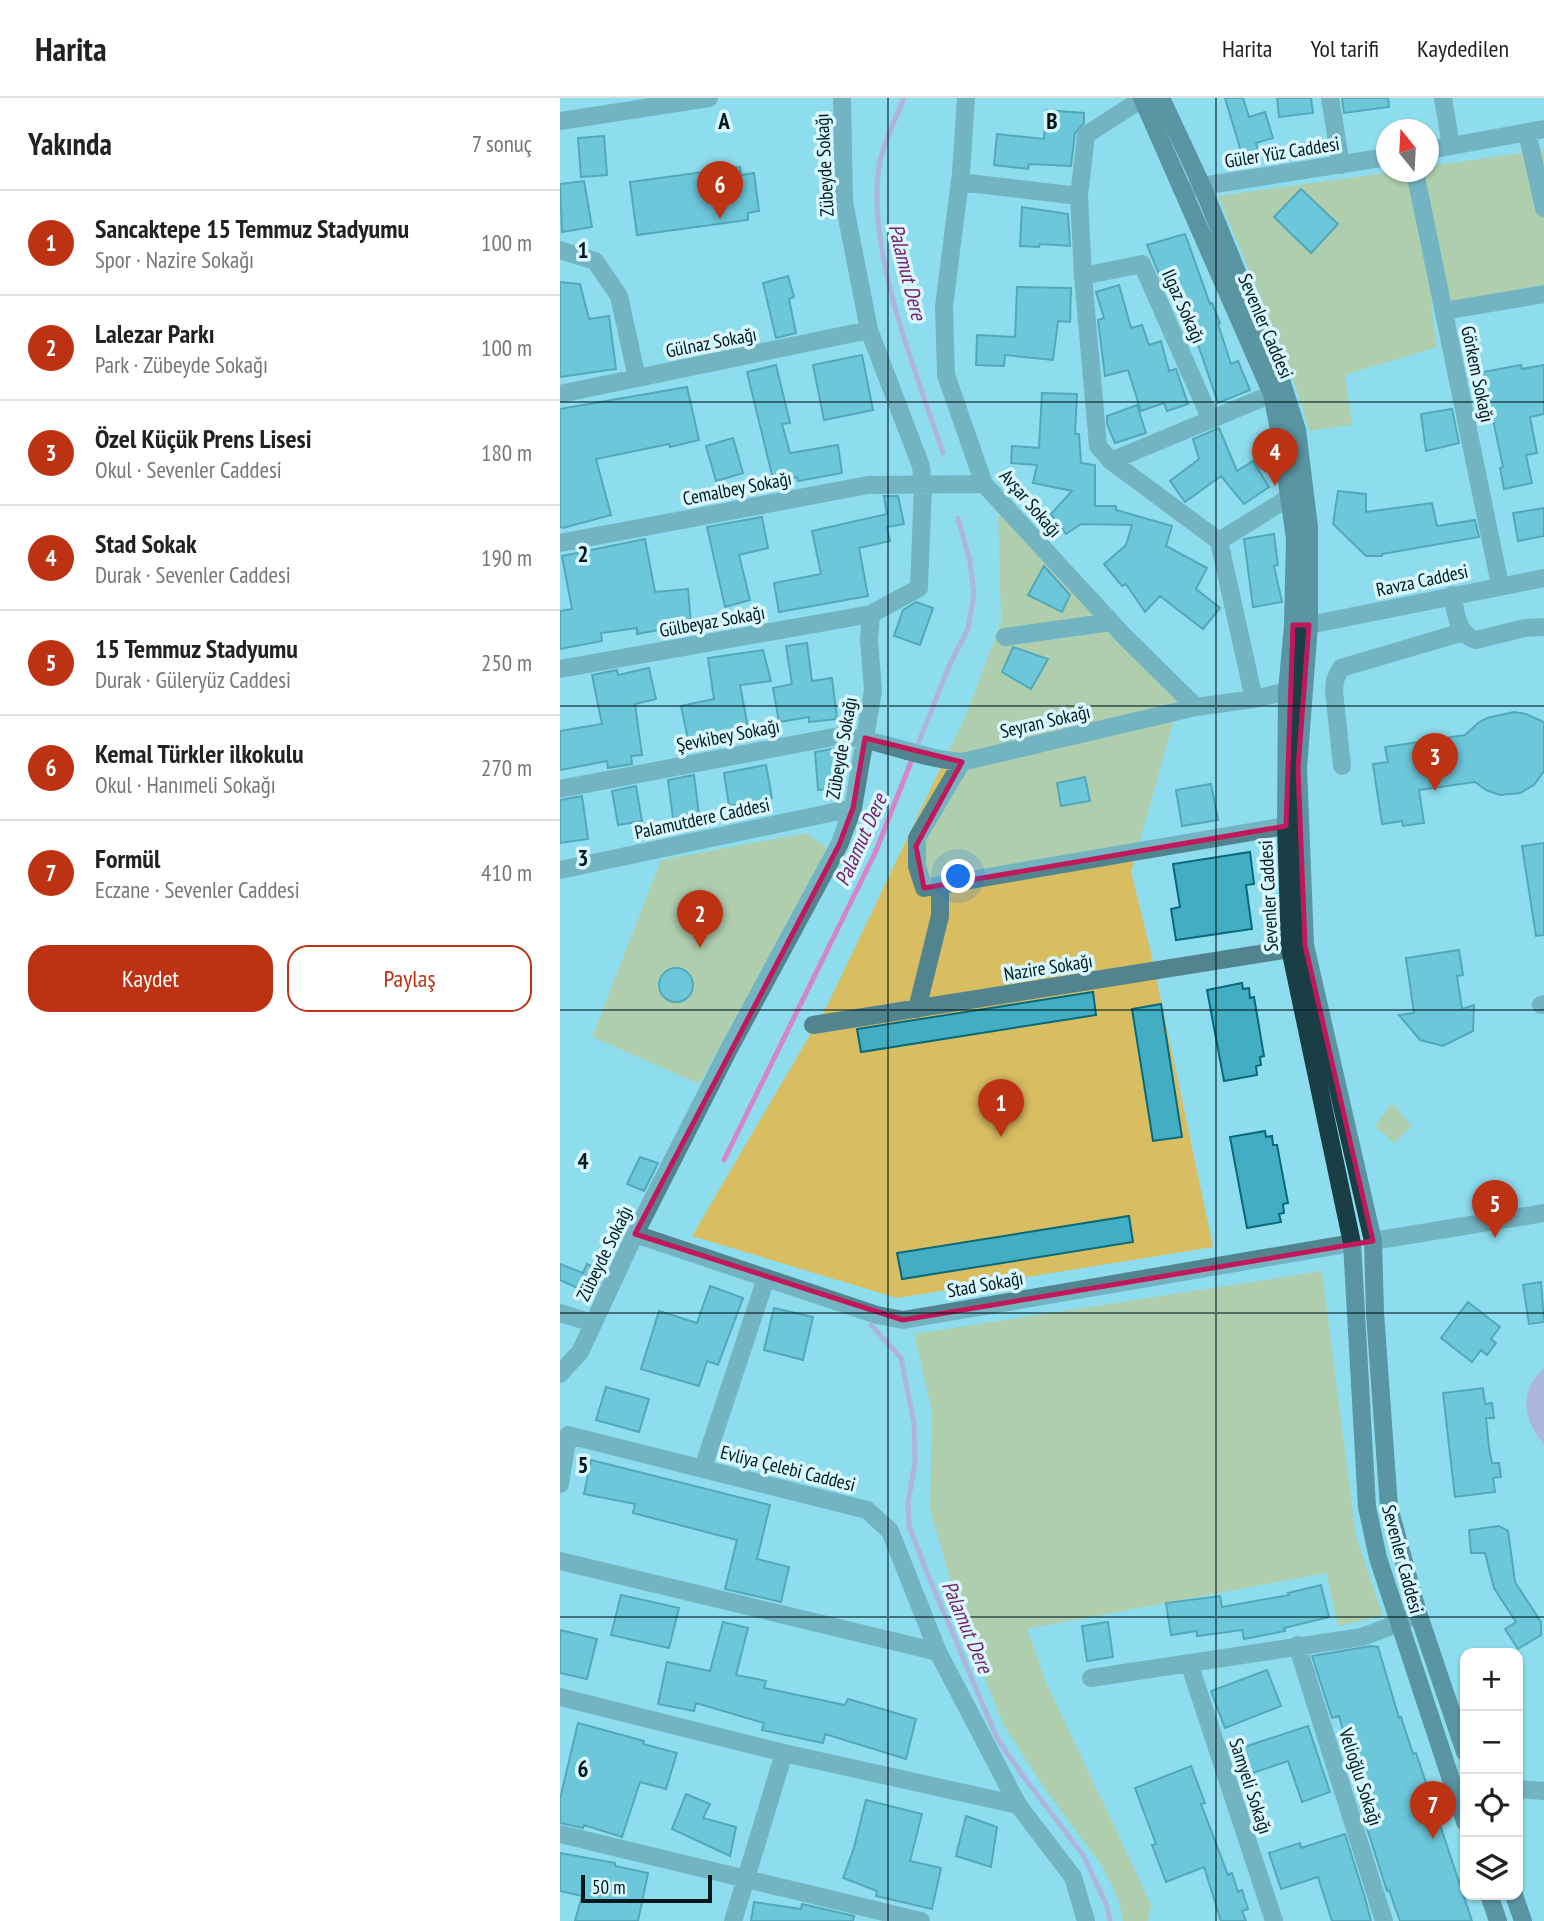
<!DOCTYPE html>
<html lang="tr">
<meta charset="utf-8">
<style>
body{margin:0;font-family:"PT Sans Narrow",sans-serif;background:#f6f6f6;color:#222}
.controls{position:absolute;right:21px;bottom:21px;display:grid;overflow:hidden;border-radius:14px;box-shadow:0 2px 5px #0004}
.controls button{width:63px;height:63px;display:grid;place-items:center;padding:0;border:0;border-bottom:2px solid #e0e0e0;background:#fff;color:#222;font:35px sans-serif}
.compass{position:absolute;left:816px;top:21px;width:63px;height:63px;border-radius:50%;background:#fff;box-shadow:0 2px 5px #0004;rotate:342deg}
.scale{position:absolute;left:21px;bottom:18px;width:131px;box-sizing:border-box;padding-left:7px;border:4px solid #01181d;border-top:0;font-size:19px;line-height:24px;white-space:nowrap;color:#01181d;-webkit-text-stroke:5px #d8f6fd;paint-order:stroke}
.you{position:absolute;left:399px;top:779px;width:24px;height:24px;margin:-18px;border:5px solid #fff;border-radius:50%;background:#1a73e8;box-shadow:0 0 0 10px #1a73e833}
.badge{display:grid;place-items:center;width:46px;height:46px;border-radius:50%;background:#bc3213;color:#fff;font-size:23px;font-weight:700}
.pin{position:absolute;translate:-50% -58px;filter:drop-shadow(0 2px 4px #0008)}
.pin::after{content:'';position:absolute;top:37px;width:24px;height:21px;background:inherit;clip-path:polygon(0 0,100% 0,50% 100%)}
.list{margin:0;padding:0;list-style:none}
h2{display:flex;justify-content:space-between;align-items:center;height:91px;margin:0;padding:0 28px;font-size:30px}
h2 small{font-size:23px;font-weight:400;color:#767676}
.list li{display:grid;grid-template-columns:46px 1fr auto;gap:21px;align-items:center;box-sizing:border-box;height:105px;padding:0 28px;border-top:2px solid #e0e0e0}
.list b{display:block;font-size:26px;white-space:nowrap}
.list p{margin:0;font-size:23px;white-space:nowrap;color:#767676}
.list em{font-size:23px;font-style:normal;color:#767676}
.actions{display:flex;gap:14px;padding:21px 28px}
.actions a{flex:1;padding:16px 0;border:2px solid #bc3213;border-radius:21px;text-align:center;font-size:24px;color:#bc3213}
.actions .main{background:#bc3213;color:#fff}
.icon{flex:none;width:38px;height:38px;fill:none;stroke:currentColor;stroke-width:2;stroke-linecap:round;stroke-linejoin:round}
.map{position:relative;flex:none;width:984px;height:1823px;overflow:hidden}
header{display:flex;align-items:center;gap:42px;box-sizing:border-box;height:98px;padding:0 35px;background:#fff;border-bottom:2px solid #e0e0e0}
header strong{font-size:33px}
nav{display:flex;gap:38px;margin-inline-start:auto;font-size:24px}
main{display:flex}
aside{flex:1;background:#fff}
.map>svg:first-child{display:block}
</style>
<header>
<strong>Harita</strong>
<nav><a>Harita</a><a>Yol tarifi</a><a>Kaydedilen</a></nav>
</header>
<main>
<aside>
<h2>Yakında<small>7 sonuç</small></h2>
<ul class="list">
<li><span class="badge">1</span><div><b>Sancaktepe 15 Temmuz Stadyumu</b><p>Spor · Nazire Sokağı</p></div><em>100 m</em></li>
<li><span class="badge">2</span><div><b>Lalezar Parkı</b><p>Park · Zübeyde Sokağı</p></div><em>100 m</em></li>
<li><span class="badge">3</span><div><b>Özel Küçük Prens Lisesi</b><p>Okul · Sevenler Caddesi</p></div><em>180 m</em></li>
<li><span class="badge">4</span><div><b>Stad Sokak</b><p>Durak · Sevenler Caddesi</p></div><em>190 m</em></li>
<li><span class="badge">5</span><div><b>15 Temmuz Stadyumu</b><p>Durak · Güleryüz Caddesi</p></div><em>250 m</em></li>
<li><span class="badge">6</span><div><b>Kemal Türkler ilkokulu</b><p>Okul · Hanımeli Sokağı</p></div><em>270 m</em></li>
<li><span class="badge">7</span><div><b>Formül</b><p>Eczane · Sevenler Caddesi</p></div><em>410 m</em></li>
</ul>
<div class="actions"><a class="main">Kaydet</a><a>Paylaş</a></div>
</aside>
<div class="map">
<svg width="984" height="1823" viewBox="0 0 984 1823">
<rect width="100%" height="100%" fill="#8eddef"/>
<!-- green -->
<path fill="#d8bd61" d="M984 52V190L871 207 877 249 785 277 792 327 750 333 725 257 658 98 832 74H869V68Z
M438 416 613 577 619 604 571 774 591 855 653 1149 337 1200 132 1138 267 908 406 617 441 524Z
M246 735 265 748 267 756 139 986 32 939 101 762Z
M832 1005 852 1028 834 1045 815 1028Z
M762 1173 796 1438 823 1518 778 1528 766 1475 467 1531 486 1584 591 1806 588 1823H563L558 1800 542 1768 485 1691 444 1628 404 1530 370 1411 372 1314 354 1236Z"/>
<!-- water -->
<path fill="#d486c6" d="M984 1270V1347C963 1320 958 1295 984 1270Z"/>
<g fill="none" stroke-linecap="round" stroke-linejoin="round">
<!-- stream -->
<path stroke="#d486c6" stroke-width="5" d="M344 0C335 23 320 51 318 76 309 160 356 274 383 355
M164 1062 315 755 389 568 408 531 414 496 410 464 398 420
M311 1227 341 1260 354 1325 355 1365 348 1404 349 1428 368 1477 437 1640 463 1678 523 1757 547 1808 550 1823"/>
</g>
<!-- building -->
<path fill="#43aec3" stroke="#0a6979" stroke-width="2" d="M665 0H683L689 19 705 14 713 40 696 45 699 55 683 60Z
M717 0H751L753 15 719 19Z
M782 0H828L829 9 784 15Z
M486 12 524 15V25L515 35 511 68 469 66 468 71 434 67 437 36 484 41Z
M44 38 47 77 21 79 18 40Z
M180 69 181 77 194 75 199 113 188 115V122L77 137 70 84Z
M24 83 32 129 2 134 0 86Z
M741 91 778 126 751 155 714 119Z
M462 109 508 116 510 148 480 146 479 149 460 148Z
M625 136 650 206 652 205 660 225 658 226 671 266 678 263 690 292 658 305 634 235 630 237 609 186 604 188 587 147Z
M228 178 234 199 229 201 236 235 216 240 203 185Z
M0 184 20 186 29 221 49 218 56 271 0 279Z
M559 187 571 230 582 227 589 247 601 243 609 273 616 271 628 306 607 313 604 305 581 313 568 272 545 278 538 222 544 220 536 194Z
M457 189 511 190 510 224 498 223 493 262 445 257 444 268 416 267 417 237 455 239Z
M302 257 313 312 264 322 253 267Z
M216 267 230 325 222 326 230 355 278 347 282 375 238 383 237 379 214 385 187 274Z
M961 267 962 271 984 267V316L970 319 977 355 966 357 972 385 944 391 940 370 943 369 923 274Z
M127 289 139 342 110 349 109 346 36 361 51 417 3 430 0 429V311Z
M482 295 517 296 515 336H519L521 365 535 367V408H556V412L612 428 606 448 647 470 636 491 660 510 643 531 600 498 585 514 566 486 562 488 544 466 566 447 572 427 521 426 506 436 491 416 512 393 473 385 477 367 451 365 452 348 479 350Z
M577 307 586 335 555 345 547 326V318Z
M892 311 899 345 866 353 861 316Z
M659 330 677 373 693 363 709 389 684 406 661 378 625 404 610 383 639 361 633 341Z
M173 340 183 375 156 383 146 348Z
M778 393 806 396V414L872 405 877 428 915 422 919 439 822 456V458H806L773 426Z
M324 398H338L344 426 327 429 330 443 299 450 308 498 219 514 214 485 261 476 252 433 327 416Z
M984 410V438L958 443 953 415Z
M202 419 208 450 179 457 190 502 165 509 147 429Z
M714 436 718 467 714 468 722 504 693 509 684 441Z
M85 441 95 494 128 491 131 526 77 536V530L41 535 42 543 0 551V513L12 511 2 458Z
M484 468 510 497 502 514 468 497Z
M356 504 373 510 360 547 334 538 343 512Z
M247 545 252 583 272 580 277 621 249 624V619L219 624 213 590 232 586 226 548Z
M453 549 488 561 471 591 442 574Z
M203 552 211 583 180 587 189 635 129 646 121 608 154 601 148 560Z
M89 570 96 601 75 606 82 657 71 658 72 666 48 670 47 663 0 672V633L42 626 32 577 57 572 58 577Z
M954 614 966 616 984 624V673L974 687 960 695 940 697 926 692 915 684 859 692 864 725 843 728 842 723 822 726 813 666 828 664 825 649 905 637 918 625 927 620Z
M278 650 282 690 258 692 255 654Z
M206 667 212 700 169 708 164 675Z
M134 677 139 717 113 720 108 682Z
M525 679 530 703 501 708 497 685Z
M651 686 658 722 622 728 616 692Z
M76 688 82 723 58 727 52 693Z
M22 698 28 741 0 745V702Z
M984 745V837L976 838 962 748Z
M690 754 694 786 686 787 692 831 616 842 611 811 620 809 613 766Z
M899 852 903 877 897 878 902 911 914 907 913 933 883 948 860 942 839 917 854 915 846 860Z
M99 887a17 17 0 1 1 34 0a17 17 0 1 1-34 0Z
M682 885 683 891 689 890 690 900 694 899 704 958 700 959 701 967 696 968 697 977 664 983 647 892Z
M533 894 536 917 301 954 297 931Z
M601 906 622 1039 593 1043 572 911Z
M705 1033 706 1039 712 1038 713 1047H717L728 1105 723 1106 724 1115 719 1116 721 1124 687 1130 670 1039Z
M80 1059 98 1065 84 1093 67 1086Z
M569 1118 573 1144 342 1181 337 1155Z
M0 1166 23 1175 27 1166 44 1175 34 1198 0 1182Z
M981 1184 984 1224 969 1226 963 1187Z
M150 1188 183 1200 158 1267 147 1263 139 1288 81 1271 99 1213 137 1225Z
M908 1204 940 1229 931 1241 936 1245 927 1257 921 1252 912 1264 881 1240Z
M214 1210 253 1219 243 1262 204 1252Z
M46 1289 89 1301 79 1334 36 1322Z
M923 1290 925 1306 932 1305 934 1320H926L929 1350 932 1365H939L941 1379 933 1380 935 1394 895 1399 883 1295Z
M31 1362 210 1407 197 1461 229 1469 221 1504 165 1491 177 1442 73 1415 75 1406 24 1396Z
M939 1428 948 1433 955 1484 981 1524V1537L958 1551 945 1531 956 1524 934 1490 925 1455H911L909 1432Z
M761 1487 769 1519 724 1530 725 1533 684 1541 682 1532 637 1538V1533L611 1537 606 1505 660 1498 662 1509 729 1497 728 1495Z
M61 1497 119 1510 109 1550 51 1537Z
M163 1524 188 1530 176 1577 206 1583 204 1590 285 1607 288 1601 356 1621 346 1661 265 1636 263 1645 202 1632 204 1625 136 1605 134 1613 98 1606 107 1564 150 1573Z
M548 1524 553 1559 527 1563 522 1528Z
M0 1532 37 1541 27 1581 0 1575Z
M811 1548 818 1549 839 1620 841 1619 853 1656 856 1655 912 1823H840L829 1792 827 1793 799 1705 802 1703 779 1618 772 1620 752 1558Z
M707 1572 721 1608 665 1630 651 1593Z
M18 1625 84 1643 83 1646 117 1655 106 1691 80 1684 62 1739 24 1727 23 1730 0 1725V1701Z
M748 1628 770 1694 742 1704 728 1663 687 1677 678 1651Z
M631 1668 645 1705 641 1706 668 1777 672 1775 678 1794 682 1792 688 1811 682 1813 686 1823H661L644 1769 606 1784 592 1747 596 1746 575 1690Z
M126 1696 150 1706 143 1720 176 1729 170 1758 112 1731Z
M306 1702 362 1716 350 1763 381 1770 372 1811 316 1798 317 1793 283 1780 294 1750Z
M406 1718 437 1729 431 1769 396 1758Z
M785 1736 805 1800 811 1823H772L758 1779 721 1791 709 1755 740 1745 741 1750Z
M0 1755 55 1765V1768L88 1775 78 1823H15L22 1798 0 1793Z
M194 1804 241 1811 242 1806 294 1818 293 1823H191Z"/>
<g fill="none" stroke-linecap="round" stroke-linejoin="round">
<!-- minor -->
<path stroke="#52848f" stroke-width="18" d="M406 0 401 75 384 208 386 277 424 386 565 539 636 609 694 601 727 593
M770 0 781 67
M883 0 891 48
M0 23 149 0
M967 34 984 110
M869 52 984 31
M855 74 940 487
M400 84 519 98 523 178 538 348 551 363 659 443 694 601
M627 92 642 88 827 59
M519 98 526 37 582 1
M0 152 35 163 59 198 77 280
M523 178 582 166 651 322
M884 213 984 196
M0 296 309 232
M551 363 712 296
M659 443 730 399
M0 445 308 387 424 386
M892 497C896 514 897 537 916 542L965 530 984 529
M749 527 984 480
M445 539 551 524
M0 571 311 516
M402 664 357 740V768L364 790 726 728
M782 668 774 593 775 582 781 570 903 534
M0 691 279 638C321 641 360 661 402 664L636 609
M0 772 293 710
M981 907 984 906
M357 911 380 818V787
M253 927 730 851
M75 1136 317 1217 343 1222 792 1145
M813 1143 984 1115
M0 1215 33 1225
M0 1276 20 1254 75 1136 169 951 279 747 293 710 313 593 309 542 311 516 359 490 363 387 361 368 309 232 284 104 282 0
M8 1337 307 1412 330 1433 378 1554 458 1707 513 1779 526 1823
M143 1370 206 1180
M0 1386 8 1337
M0 1463 378 1554
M737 1547 824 1823
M629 1565 714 1823
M531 1580 802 1539 839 1525 858 1515
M0 1599 224 1655 458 1707
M958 1691 984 1693
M0 1736 361 1823
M173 1823 224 1655"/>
<!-- major -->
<path stroke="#1a3e45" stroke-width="18" d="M582 0 712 296 722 348 735 441 733 527 727 593 726 728 730 851 792 1145 807 1409 818 1460 905 1724
M601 0 642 88 722 285 737 332 749 429V527L738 670 745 847 813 1143 815 1215 829 1409 858 1515 905 1654
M929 1797 938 1823
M954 1797 963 1823"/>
</g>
<!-- marked area -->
<path d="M0 0H984V1823H0ZM733 527H749L738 670 745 847 813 1143 343 1222 75 1136 279 747 293 710 305 640 402 664 356 748 364 790 726 728Z" fill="#8eddef" fill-opacity=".55" fill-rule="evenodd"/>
<path fill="none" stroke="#c2185b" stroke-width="5" stroke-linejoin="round" d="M733 527H749L738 670 745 847 813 1143 343 1222 75 1136 279 747 293 710 305 640 402 664 356 748 364 790 726 728Z"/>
<!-- grid -->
<path fill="none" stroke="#01181d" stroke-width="2" stroke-opacity="0.55" d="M328 0V1823M656 0V1823M0 304H984M0 608H984M0 912H984M0 1215H984M0 1519H984"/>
<g text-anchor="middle" stroke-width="7" stroke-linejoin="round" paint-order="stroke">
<!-- street labels -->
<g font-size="19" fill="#01181d" stroke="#d8f6fd">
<text transform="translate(722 54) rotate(-9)" y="7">Güler Yüz Caddesi</text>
<text transform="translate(264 67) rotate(-93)" y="7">Zübeyde Sokağı</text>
<text transform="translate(624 208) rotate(66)" y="7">Ilgaz Sokağı</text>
<text transform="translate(706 228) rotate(67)" y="7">Sevenler Caddesi</text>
<text transform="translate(151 244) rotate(-11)" y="7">Gülnaz Sokağı</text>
<text transform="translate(918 276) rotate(78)" y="7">Görkem Sokağı</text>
<text transform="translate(177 390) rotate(-11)" y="7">Cemalbey Sokağı</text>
<text transform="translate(471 405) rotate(49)" y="7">Avşar Sokağı</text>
<text transform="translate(862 482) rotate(-12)" y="7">Ravza Caddesi</text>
<text transform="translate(152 523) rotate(-10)" y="7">Gülbeyaz Sokağı</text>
<text transform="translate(485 623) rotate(-13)" y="7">Seyran Sokağı</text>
<text transform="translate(168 637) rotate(-11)" y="7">Şevkibey Sokağı</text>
<text transform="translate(281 650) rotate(-80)" y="7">Zübeyde Sokağı</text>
<text transform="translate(142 720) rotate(-12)" y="7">Palamutdere Caddesi</text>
<text transform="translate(708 798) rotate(-93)" y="7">Sevenler Caddesi</text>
<text transform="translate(488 869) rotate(-9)" y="7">Nazire Sokağı</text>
<text transform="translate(44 1155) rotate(-64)" y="7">Zübeyde Sokağı</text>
<text transform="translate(425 1186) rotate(-10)" y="7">Stad Sokağı</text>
<text transform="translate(228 1370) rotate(14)" y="7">Evliya Çelebi Caddesi</text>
<text transform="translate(843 1461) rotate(75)" y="7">Sevenler Caddesi</text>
<text transform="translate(801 1679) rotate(72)" y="7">Velioğlu Sokağı</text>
<text transform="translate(691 1688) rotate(72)" y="7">Samyeli Sokağı</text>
</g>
<!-- water labels -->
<g font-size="21" font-style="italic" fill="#771b6c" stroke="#d8f6fd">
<text transform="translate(347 174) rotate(76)" y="7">Palamut Dere</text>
<text transform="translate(301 742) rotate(-66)" y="7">Palamut Dere</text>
<text transform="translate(407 1529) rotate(67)" y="7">Palamut Dere</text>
</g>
</g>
<g font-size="23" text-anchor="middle" font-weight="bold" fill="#01181d" stroke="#d8f6fd" stroke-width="7" stroke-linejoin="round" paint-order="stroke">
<text x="164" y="31">A</text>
<text x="492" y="31">B</text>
<text x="23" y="160">1</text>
<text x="23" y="464">2</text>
<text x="23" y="768">3</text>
<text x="23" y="1071">4</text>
<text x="23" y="1375">5</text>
<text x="23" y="1679">6</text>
</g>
</svg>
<div class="controls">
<button>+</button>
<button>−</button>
<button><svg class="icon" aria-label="locate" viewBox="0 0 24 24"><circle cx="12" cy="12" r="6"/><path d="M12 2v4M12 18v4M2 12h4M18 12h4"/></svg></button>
<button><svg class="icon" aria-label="layers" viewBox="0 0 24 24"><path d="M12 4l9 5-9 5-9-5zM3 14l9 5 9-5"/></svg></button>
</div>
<svg class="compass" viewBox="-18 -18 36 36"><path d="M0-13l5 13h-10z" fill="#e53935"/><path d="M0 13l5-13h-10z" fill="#767676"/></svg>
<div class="scale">50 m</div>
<div class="you"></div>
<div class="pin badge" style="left:441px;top:1039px">1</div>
<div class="pin badge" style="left:140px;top:850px">2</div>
<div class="pin badge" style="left:875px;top:693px">3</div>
<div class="pin badge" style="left:715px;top:388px">4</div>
<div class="pin badge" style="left:935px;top:1140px">5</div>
<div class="pin badge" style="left:160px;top:121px">6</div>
<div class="pin badge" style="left:873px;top:1741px">7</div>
</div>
</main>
